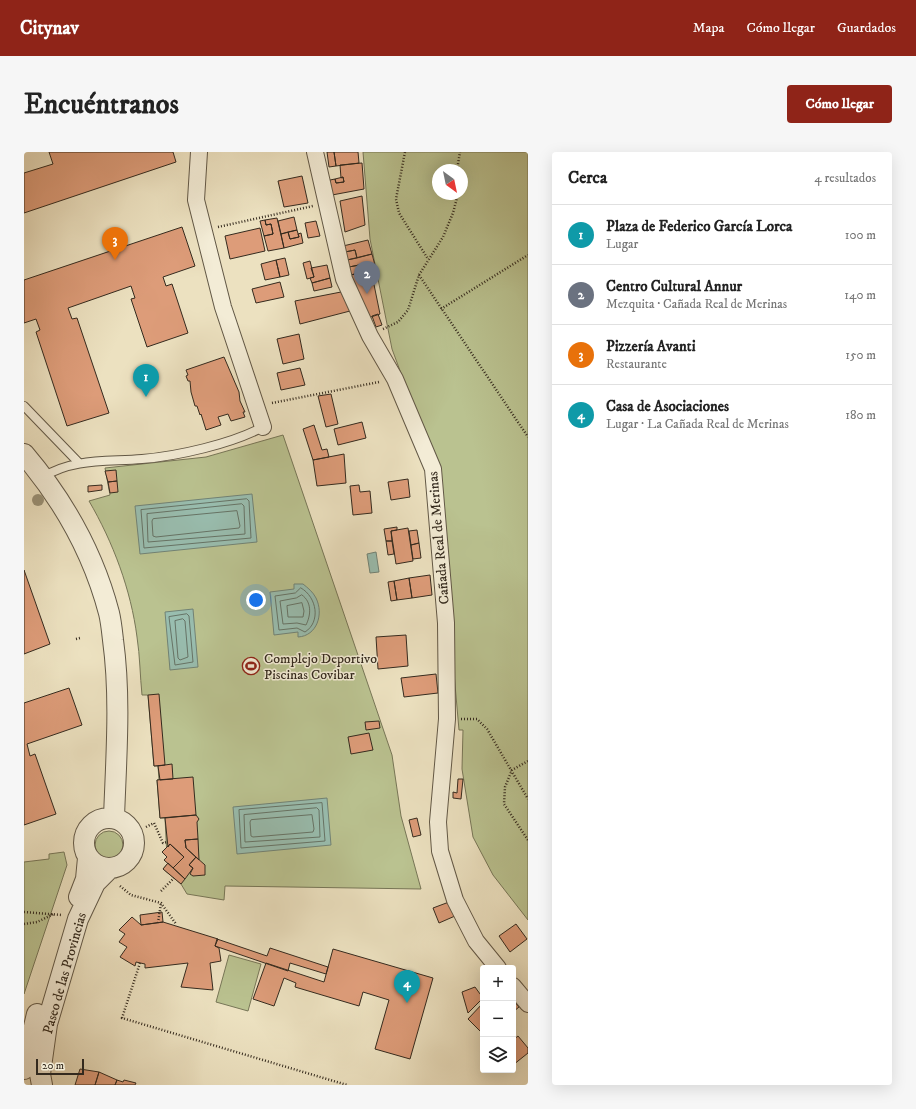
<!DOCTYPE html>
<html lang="es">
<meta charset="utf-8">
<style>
body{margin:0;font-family:"IM FELL DW Pica",serif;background:#f6f6f6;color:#222}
.controls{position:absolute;right:12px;bottom:12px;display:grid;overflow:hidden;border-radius:4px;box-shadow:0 4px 16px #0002}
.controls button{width:36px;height:36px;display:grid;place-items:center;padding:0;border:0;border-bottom:1px solid #e0e0e0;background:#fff;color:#222;font:20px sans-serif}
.compass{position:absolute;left:408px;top:12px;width:36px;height:36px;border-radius:50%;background:#fff;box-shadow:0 4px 16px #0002;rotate:147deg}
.scale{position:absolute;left:12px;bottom:10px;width:48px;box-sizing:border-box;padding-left:4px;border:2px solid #342a1e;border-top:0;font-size:11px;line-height:14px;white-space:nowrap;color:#342a1e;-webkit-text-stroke:3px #f3ecd6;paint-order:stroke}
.you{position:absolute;left:232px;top:448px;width:14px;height:14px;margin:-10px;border:3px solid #fff;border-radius:50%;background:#1a73e8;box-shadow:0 0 0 6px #1a73e833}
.badge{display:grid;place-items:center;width:26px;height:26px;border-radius:50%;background:#8f2418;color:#fff;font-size:13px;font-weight:700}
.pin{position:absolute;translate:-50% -33px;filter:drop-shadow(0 1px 2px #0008)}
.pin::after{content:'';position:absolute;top:21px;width:14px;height:12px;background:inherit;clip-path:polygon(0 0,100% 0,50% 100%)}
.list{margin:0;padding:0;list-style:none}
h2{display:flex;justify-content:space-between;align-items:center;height:52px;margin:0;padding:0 16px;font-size:17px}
h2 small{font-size:13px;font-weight:400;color:#767676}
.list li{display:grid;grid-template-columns:26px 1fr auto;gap:12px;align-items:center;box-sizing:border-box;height:60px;padding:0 16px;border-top:1px solid #e0e0e0}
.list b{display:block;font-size:15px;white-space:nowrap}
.list p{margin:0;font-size:13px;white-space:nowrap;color:#767676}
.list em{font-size:13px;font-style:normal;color:#767676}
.icon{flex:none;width:22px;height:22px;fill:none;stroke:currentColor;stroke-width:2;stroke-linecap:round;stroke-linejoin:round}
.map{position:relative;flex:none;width:504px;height:933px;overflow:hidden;border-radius:4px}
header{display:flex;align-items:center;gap:24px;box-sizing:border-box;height:56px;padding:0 20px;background:#8f2418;color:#fff}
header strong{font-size:19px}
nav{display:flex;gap:22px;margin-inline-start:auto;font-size:14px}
.intro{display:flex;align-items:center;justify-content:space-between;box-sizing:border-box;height:96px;padding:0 24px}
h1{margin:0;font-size:28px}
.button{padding:10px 18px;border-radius:4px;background:#8f2418;color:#fff;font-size:14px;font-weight:700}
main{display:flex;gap:24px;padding:0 24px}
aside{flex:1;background:#fff;border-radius:4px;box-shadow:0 4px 16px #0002}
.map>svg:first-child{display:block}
</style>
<header>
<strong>Citynav</strong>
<nav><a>Mapa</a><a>Cómo llegar</a><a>Guardados</a></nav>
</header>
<div class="intro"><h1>Encuéntranos</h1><a class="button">Cómo llegar</a></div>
<main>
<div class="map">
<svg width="504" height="933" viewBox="0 0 504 933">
<rect width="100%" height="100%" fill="#ece1c0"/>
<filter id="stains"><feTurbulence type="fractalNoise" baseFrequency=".005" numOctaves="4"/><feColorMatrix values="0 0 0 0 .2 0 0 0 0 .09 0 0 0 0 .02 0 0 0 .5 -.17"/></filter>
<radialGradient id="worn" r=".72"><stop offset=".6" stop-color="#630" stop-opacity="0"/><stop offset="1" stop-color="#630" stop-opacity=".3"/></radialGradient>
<!-- green -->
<path fill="#bac290" stroke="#777657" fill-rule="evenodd" d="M339 0H504V768L469 723 449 685 438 617 439 578H435L412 316 368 197 346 87ZM414 18H438V42H414Z
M259 283 368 603 377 664 397 737 201 734 200 748 163 742 157 732 139 717 144 711 140 708 143 705 141 666H136L133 628H135L134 614H130L124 543H118C116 524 116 504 113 485 107 438 89 390 65 349L86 343 81 316 182 305Z
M71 693a14 14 0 1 1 28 0a14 14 0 1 1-28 0Z
M40 700 43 713 0 842V710L25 707V702Z
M205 803 237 812 224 859 192 850Z"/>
<!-- water -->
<path fill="#99beb0" stroke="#718376" d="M228 342 233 390 116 402 111 354Z
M352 400 355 420 346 421 343 402Z
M270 432H279C284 436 289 440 292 446 300 462 293 484 274 485V480L250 483 246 440 270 437Z
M169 457 174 515 146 518 141 460Z
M303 646 307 693 213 702 209 655Z"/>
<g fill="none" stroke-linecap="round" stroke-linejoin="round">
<!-- shore -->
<path stroke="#667467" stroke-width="1" d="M223 347 225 349 227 386 120 396 117 358Z
M218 352 220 354 221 382 124 390 123 362Z
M213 359 216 374 215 376 132 385 129 384 128 369 129 367Z
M277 436C293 445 297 470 281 480L273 476 255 478 251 444 271 441Z
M278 443C288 450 287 463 282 473L273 471 259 472 256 449 272 446Z
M278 451 280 459 279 465H264L263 454Z
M163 462 165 464 169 510 151 513 145 465Z
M159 467 161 469 164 505 156 508 154 506 151 469Z
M298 651 301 689 217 696 215 658Z
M293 656 295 658 296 685 221 690 220 663Z
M288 663 290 677 289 680 229 685 227 684 226 670 227 668Z"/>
</g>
<!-- building -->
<path fill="#dd9c79" stroke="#342a1e" d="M25 0H149L152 10 0 61V21L29 12Z
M303 0H310L312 14 305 15Z
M310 0H334L335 11 312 14Z
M338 11 340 37 308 43 306 28 311 27 312 31 320 30 319 25 317 26 316 13Z
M278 24 284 51 260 55 254 29Z
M319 25 320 30 312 31 311 27Z
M338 44 341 73 321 80 316 49Z
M270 65 273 78 257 82 254 69Z
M253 66 260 96 244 99 240 84 249 82 247 72 242 73 241 68Z
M241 68 242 73 247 72 249 82 240 84 236 69Z
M292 69 296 84 284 86 281 71Z
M158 75 171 114 139 125 142 134 148 132 164 181 123 195 107 147 111 146 107 134 44 156 48 167 53 166 85 261 43 274 12 180 16 178 12 167 0 171V128Z
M236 76 241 99 206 107 201 84Z
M273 78 275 85 266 87 264 80Z
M264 80 266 87 275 85 274 82 277 81 279 91 260 96 257 82Z
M344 88 348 102 333 106 331 98 321 100 319 94Z
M331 98 333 106 323 108 321 100Z
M348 102 352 117 337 120 335 113 325 115 323 108Z
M261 106 265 123 256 125 252 108Z
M252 108 256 125 241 128 237 112Z
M286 109 290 125 283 127 279 111Z
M303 113 306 126 288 131 286 126 290 125 287 116Z
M335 113 337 120 327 123 325 115Z
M347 118 356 162 344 166 327 123Z
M306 126 308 135 290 139 288 131Z
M256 130 260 145 232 151 228 137Z
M317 140 326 159 276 172 271 149Z
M354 162 358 173 352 175 348 164Z
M275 182 280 207 259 212 253 187Z
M200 205 215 240 216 249 221 260H219L221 265 207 269 204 262 194 265 197 273 182 278 177 262 176 263 173 254H171L167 240 166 229H164L162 224 164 223 162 218Z
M276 216 281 233 257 238 253 221Z
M307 242 314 272 302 275 294 244Z
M338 270 342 286 314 293 310 277Z
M290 273 298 298 303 297 305 305 289 308 279 277Z
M320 302 322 331 293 334 289 308Z
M92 318 93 329 84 330 81 319Z
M384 327 386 345 367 348 364 330Z
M93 329 94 340 86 341 84 330Z
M78 333V338L64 340V334Z
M335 333 336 340 346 339 348 361 329 363 326 334Z
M373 375V378L367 379 368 389H362L360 377Z
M384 376 389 409 372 412 367 379Z
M393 378 395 391 387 393 385 379Z
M362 389H368L370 402 364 403Z
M395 391 397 406 389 407 387 393Z
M0 418 26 492 0 502Z
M406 423 408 443 388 446 385 426Z
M385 426 388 446 373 448 370 429Z
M370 429 373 448 367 449 364 430Z
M382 483 384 514 354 517 352 485Z
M412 522 414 541 380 545 377 526Z
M45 536 58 573 3 592 6 604 11 602 32 662 0 673V551Z
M135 542 141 613 130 614 124 543Z
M355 569 356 576 342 578 341 570Z
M345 581 349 598 327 602 324 585Z
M148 612 149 627 136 628 134 614Z
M169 625 172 663 136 666 133 628Z
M434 627H439L437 647 429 646V640L433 641Z
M172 663 175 667 173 670 174 687 161 688 162 696 172 705 165 713 169 716 161 727 149 716 160 705 146 692 144 695 141 666Z
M393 666 397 683 389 685 385 668Z
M174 687 175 708 162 696 161 688Z
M146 692 160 705 149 716 140 708 143 705 138 700Z
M172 705 181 713V723L169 724 166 722 169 716 165 713Z
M144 711 161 727 157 732 139 717Z
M425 750 431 764 415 771 409 756Z
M138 760 139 770 117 773 116 763Z
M108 765 117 773 139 770 194 787 191 794 195 796 197 809 186 811 189 838 157 835 164 811 121 816V812L112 810 111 814 96 805 103 795 95 790 101 782 95 778Z
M492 772 503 787 486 800 475 784Z
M193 787 243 804 246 796 304 815 302 822 266 811 264 819 191 794Z
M309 797 409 826 386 907 351 897 365 848 339 840 335 854 271 835 272 831 260 826 250 854 229 847 242 811 300 830Z
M451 835 459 846 444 861 438 840Z
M489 848 495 855 489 860Z
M459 851V882L444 867Z
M494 884 504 896V901L489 913V888Z
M56 917 75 920 71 933H51Z
M75 920 93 928 91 933H71Z
M93 928 99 930 100 928 112 931 111 933H91Z"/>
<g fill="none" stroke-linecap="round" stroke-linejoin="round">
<defs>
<path id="service" d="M0 254 55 311
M19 325C49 306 84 310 118 307 154 304 207 292 239 275"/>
<path id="minor" d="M175 0 172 48 199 155 239 275
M291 0 320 127 346 184 371 227 409 317 422 471 423 567 414 670 416 699 431 748 452 789 474 816
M489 834 504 852"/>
<path id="tertiary" d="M0 302C40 349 69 400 85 461 87 469 88 479 89 488 97 546 92 607 90 666
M60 691a25 25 0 1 1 50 0a25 25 0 1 1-50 0Z
M55 745 62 727 64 706
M0 917 13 862
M18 933 16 922 23 872 54 767 71 731 85 717"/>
</defs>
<!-- service casing -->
<use href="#service" stroke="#625846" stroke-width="10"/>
<!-- minor casing -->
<use href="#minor" stroke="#625846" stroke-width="18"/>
<!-- tertiary casing -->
<use href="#tertiary" stroke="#625846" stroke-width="22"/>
<!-- path -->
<path stroke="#342a1e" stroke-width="2.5" stroke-dasharray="1 2" stroke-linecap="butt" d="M381 0 372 47 375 61 404 107
M433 18 436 0
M194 75 289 54
M395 123 504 285
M417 157 504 103
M359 177 374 170 384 158 395 123 419 85 429 61 434 42
M248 251 355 230
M52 487 56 486
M437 567H453L463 577 504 647
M504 609 488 618 481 635 480 652 504 688
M122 675 130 671 139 691 143 690
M96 734 107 743 137 751 152 772
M137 739 150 726
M0 760 38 763
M134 771 137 751
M0 772 13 770 30 762
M116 811 98 866 323 933"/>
<!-- service -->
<use href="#service" stroke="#f3ecd6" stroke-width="8"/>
<!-- minor -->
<use href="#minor" stroke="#f3ecd6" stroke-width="16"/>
<!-- tertiary -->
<use href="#tertiary" stroke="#f3ecd6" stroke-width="20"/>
</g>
<!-- trees -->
<circle fill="#9a9176" cx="14" cy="348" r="6"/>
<!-- icons -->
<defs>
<symbol id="stadium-ring" viewBox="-11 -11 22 22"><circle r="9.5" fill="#f3ecd6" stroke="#8f2418" stroke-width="1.5"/><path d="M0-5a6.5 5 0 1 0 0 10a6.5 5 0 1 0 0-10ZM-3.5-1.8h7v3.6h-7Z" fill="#8f2418"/></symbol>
</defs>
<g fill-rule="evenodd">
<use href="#stadium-ring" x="217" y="504" width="20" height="20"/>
</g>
<g text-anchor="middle" stroke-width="3" stroke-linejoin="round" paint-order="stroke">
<!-- street labels -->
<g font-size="14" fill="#342a1e" stroke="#f3ecd6">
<text transform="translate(414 386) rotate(-95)" y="5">Cañada Real de Merinas</text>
<text transform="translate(40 821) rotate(-74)" y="5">Paseo de las Provincias</text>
</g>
<!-- poi labels -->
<g font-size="14" fill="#342a1e" stroke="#f3ecd6" text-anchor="start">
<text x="240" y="511">Complejo Deportivo<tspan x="240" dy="16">Piscinas Covibar</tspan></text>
</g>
</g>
<rect width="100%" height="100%" filter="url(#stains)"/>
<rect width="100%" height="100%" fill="url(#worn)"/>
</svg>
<div class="controls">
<button>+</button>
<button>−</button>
<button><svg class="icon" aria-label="layers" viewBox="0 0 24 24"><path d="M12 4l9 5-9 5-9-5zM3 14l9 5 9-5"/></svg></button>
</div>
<svg class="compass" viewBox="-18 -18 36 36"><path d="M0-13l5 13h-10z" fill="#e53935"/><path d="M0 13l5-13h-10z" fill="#767676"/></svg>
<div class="scale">20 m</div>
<div class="you"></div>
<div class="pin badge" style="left:122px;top:245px;background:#0f9aa8">1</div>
<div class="pin badge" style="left:343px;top:142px;background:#6b7280">2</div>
<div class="pin badge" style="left:91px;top:108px;background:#e8710a">3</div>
<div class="pin badge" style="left:383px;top:851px;background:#0f9aa8">4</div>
</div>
<aside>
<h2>Cerca<small>4 resultados</small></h2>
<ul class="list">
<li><span class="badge" style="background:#0f9aa8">1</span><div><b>Plaza de Federico García Lorca</b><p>Lugar</p></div><em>100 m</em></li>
<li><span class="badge" style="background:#6b7280">2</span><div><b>Centro Cultural Annur</b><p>Mezquita · Cañada Real de Merinas</p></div><em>140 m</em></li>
<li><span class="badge" style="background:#e8710a">3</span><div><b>Pizzería Avanti</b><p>Restaurante</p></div><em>150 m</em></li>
<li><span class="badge" style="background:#0f9aa8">4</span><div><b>Casa de Asociaciones</b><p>Lugar · La Cañada Real de Merinas</p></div><em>180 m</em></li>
</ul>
</aside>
</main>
